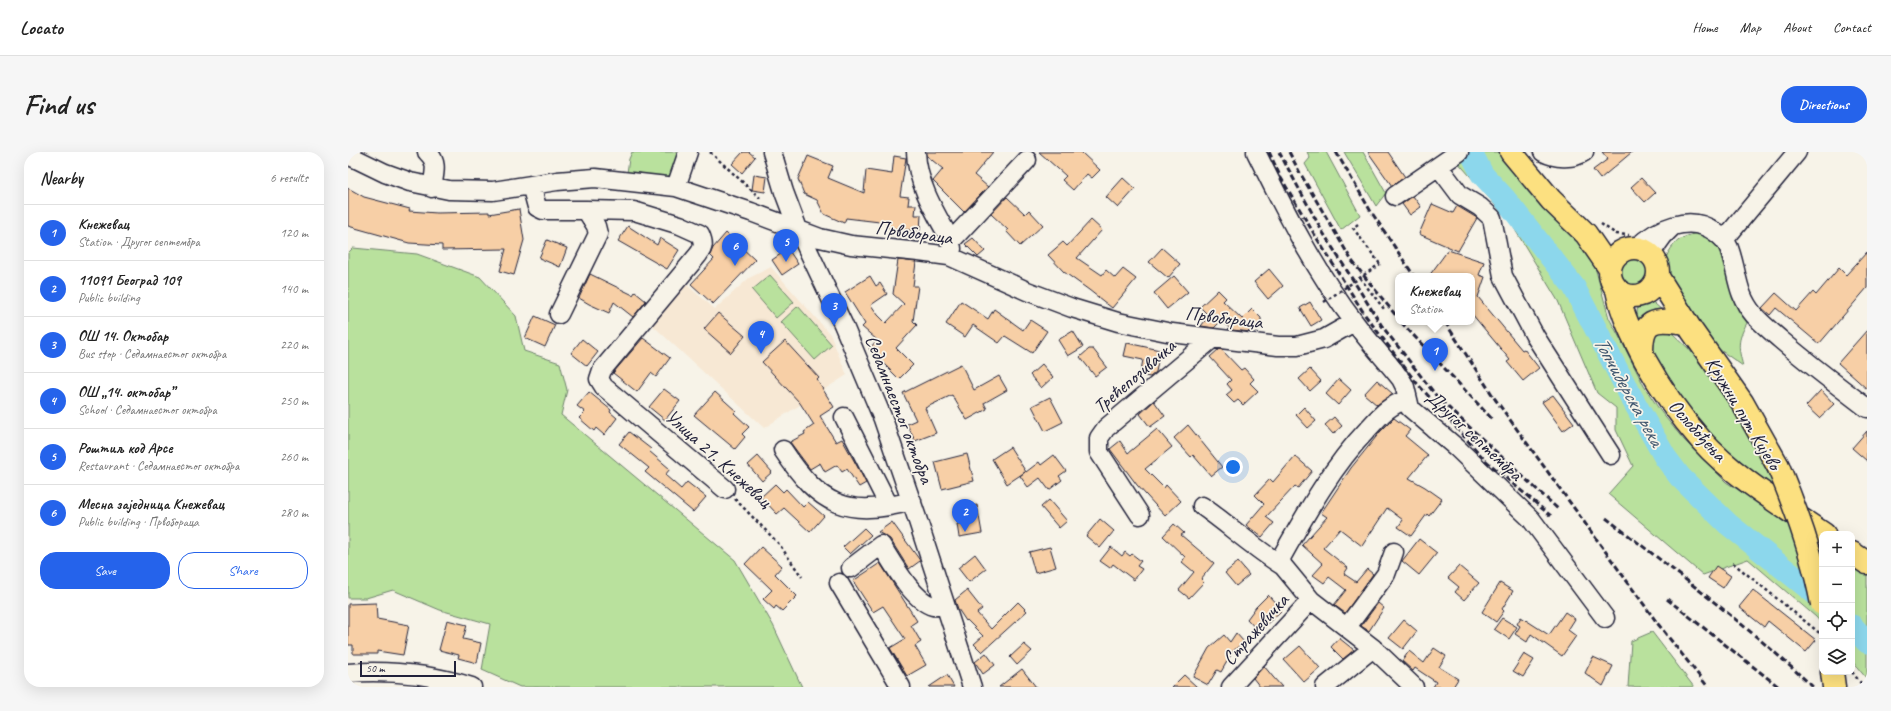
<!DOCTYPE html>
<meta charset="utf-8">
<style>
body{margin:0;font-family:Caveat,sans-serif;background:#f6f6f6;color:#222}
.controls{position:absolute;right:12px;bottom:12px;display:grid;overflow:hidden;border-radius:8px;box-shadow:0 4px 16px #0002}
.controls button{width:36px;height:36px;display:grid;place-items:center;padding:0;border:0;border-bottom:1px solid #e0e0e0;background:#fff;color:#222;font:20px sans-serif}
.scale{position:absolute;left:12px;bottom:10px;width:96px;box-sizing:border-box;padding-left:4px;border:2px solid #22223b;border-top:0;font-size:11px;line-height:14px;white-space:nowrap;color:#22223b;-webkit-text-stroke:3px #f7f3e8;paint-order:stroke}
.you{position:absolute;left:885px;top:315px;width:14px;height:14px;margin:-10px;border:3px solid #fff;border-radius:50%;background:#1a73e8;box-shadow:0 0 0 6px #1a73e833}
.badge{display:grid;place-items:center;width:26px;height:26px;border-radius:50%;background:#2563eb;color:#fff;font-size:13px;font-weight:700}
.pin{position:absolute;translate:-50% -33px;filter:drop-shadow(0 1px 2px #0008)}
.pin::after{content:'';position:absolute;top:21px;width:14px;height:12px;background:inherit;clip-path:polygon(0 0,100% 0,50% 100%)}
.popup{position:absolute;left:1047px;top:121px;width:80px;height:52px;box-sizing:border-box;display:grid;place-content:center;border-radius:8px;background:#fff;filter:drop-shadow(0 1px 3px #0005);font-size:13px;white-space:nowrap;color:#767676}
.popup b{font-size:15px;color:#222}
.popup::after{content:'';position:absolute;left:50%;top:100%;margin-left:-8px;border:8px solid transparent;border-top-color:#fff}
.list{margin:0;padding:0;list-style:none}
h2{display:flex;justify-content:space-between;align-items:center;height:52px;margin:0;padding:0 16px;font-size:17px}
h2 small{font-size:13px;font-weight:400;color:#767676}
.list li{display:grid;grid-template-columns:26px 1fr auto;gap:12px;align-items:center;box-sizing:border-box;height:56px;padding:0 16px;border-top:1px solid #e0e0e0}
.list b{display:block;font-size:15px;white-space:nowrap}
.list p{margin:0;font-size:13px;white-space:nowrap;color:#767676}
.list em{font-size:13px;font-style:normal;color:#767676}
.actions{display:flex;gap:8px;padding:12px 16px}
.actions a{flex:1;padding:9px 0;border:1px solid #2563eb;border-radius:16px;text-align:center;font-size:14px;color:#2563eb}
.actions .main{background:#2563eb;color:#fff}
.icon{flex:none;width:22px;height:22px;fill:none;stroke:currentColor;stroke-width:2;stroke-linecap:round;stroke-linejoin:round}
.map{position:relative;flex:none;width:1519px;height:535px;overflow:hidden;border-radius:16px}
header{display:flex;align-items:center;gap:24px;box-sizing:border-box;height:56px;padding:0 20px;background:#fff;border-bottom:1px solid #e0e0e0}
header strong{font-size:19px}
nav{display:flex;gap:22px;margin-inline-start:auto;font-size:14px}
.intro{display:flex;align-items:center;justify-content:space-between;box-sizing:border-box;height:96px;padding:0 24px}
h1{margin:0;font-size:28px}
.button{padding:10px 18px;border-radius:16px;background:#2563eb;color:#fff;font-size:14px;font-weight:700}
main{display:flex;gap:24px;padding:0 24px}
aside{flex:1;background:#fff;border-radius:16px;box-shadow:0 4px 16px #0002}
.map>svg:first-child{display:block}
</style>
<header>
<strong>Locato</strong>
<nav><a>Home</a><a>Map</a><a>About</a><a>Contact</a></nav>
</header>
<div class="intro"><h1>Find us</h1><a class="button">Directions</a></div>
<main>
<aside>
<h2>Nearby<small>6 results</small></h2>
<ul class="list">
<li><span class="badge">1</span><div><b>Кнежевац</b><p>Station · Другог септембра</p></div><em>120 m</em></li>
<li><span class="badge">2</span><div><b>11091 Београд 109</b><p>Public building</p></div><em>140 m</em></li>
<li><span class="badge">3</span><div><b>ОШ 14. Октобар</b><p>Bus stop · Седамнаестог октобра</p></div><em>220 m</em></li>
<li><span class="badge">4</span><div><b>ОШ „14. октобар”</b><p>School · Седамнаестог октобра</p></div><em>250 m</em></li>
<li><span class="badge">5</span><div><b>Роштиљ код Арсе</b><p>Restaurant · Седамнаестог октобра</p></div><em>260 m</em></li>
<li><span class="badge">6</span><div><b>Месна заједница Кнежевац</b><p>Public building · Првобораца</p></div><em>280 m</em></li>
</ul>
<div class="actions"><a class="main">Save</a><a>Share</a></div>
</aside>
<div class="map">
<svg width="1519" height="535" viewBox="0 0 1519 535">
<rect width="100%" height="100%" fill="#f7f3e8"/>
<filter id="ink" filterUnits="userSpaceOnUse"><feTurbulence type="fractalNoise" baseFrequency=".025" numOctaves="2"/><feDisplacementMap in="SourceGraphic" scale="8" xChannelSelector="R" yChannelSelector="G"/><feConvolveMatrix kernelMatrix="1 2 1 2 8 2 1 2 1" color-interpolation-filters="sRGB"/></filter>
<g filter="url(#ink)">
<!-- built -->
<path fill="#f7e8d4" d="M423 115 482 182 499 223 416 276 301 170 334 129 367 157 401 126Z"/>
<!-- green -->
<path fill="#b9e19d" stroke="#6e826c" d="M284 0H337L328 35 278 28 281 7Z
M959 0H978L1012 63 993 78 957 12 962 6Z
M996 0H1015L1038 41 1028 54Z
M1101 0H1153L1226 84 1247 115 1261 166 1273 188 1296 234 1313 260 1336 288 1378 330 1474 391V472L1468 465 1400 407 1355 423 1260 342 1285 314 1268 278V256L1249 241 1210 149 1163 71Z
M1349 81 1361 83 1371 96 1382 135 1399 171C1389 189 1390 195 1395 214L1365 193 1323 127 1317 107C1326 90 1330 86 1349 81Z
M5 96 69 102 132 125 168 164 176 199 212 211 219 238 213 263 387 408 425 473 454 535H172L134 518 142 472 92 458 45 438 18 446H0V101Z
M1267 120a19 19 0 1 1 38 0a19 19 0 1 1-38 0Z
M422 123 446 150 428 166 404 138Z
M1299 145 1323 166 1290 178 1289 160 1291 149Z
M450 154 484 193 467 208 433 170Z
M1313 178 1325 182 1341 197 1387 258 1428 337 1359 282 1310 217 1302 192 1306 181Z
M1504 411 1519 422V527L1504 509Z
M1304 480 1346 535H1280L1283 489Z"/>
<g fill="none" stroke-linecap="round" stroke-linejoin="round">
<!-- river -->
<path stroke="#8cd7ec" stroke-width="23" d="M1123 0 1134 22 1157 47 1226 135 1281 241 1317 305 1332 325 1380 372 1474 447
M1504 474 1519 490"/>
</g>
<!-- building -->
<path fill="#f7cfa6" stroke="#22223b" d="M395 0H401L407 5 394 21 384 12Z
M579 0H645L626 23 640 35 616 60 585 29 595 17 579 4Z
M691 0H733L752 18 744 26 739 22 725 38 714 28 718 24Z
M1020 0H1040L1057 25 1044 34Z
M1254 0H1284L1252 27 1245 18 1260 7Z
M460 4 485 14 480 26 516 41 518 18 544 22 546 4 558 6 552 44 561 45 560 53H568L567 63H573L572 79 539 76 540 71 498 66 496 71 476 62 469 48 456 42 450 27Z
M406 23 419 25 417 40 404 38Z
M775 26 787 37 770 56 758 45Z
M1293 26 1307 41 1297 50 1283 35Z
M0 36 16 45 62 57 61 59 89 61 141 60V62L171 57 176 88 166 123 152 119 158 97 94 98V93L61 91 0 74Z
M1065 44 1073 55 1062 63 1054 52Z
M659 45 677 62 681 58 695 73 672 94 658 79 660 78 643 62Z
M1084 52 1105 61 1109 54 1129 66 1110 99 1071 82Z
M743 68 754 78 729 106 754 123 758 118 767 126 775 117 788 127 764 156 741 138 716 120 700 103 715 90 719 94Z
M280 74 309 93 312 86 331 98 319 117 270 89Z
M378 81 407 108 365 152 343 132 366 107 362 103 365 96Z
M625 86 637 99 630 105 617 92Z
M199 88 219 96 212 115 191 106Z
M814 96 832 112 820 126 801 110Z
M440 97 450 112 434 123 424 108Z
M1100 98 1136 110 1131 123 1137 125 1130 145 1174 198 1176 197 1191 216 1175 229 1159 210 1162 208 1124 162V124H1081Z
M1519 100V136L1471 192 1428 156 1422 163 1414 156 1428 141 1448 159 1465 140 1468 143 1491 116 1498 123Z
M550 108 568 110 565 134H570L565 169 569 173 548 196 565 213 551 227 521 197 529 188 514 175 517 172 497 140 522 124 528 134 532 131 539 142 523 153 530 163 538 171 556 152 545 142Z
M921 117 935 134 920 147 906 130Z
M242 122 285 143 287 140 298 149 285 165 266 150 261 161 241 152 231 146Z
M826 124 840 140 819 157 806 141Z
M870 138 878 146 875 149 894 167 904 157 913 166V170L903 180 884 178 873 169 866 176 853 174 861 164 852 155Z
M613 149 640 167 646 157 675 178 682 168 699 179 684 201 657 184 651 191 625 173 617 185 598 172Z
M962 150 973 168 963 174 952 156Z
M370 161 397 184 383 201 356 177Z
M187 164 207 173 197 195 177 186Z
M1519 178V237L1490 211Z
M725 179 735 195 720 204 710 188Z
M295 186 322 206 308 225 303 221 289 240 265 221Z
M234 187 250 200 239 214 223 201Z
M437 189 471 226 469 228 486 255 472 264 488 290 494 287 509 314 518 331 511 335 499 317 494 320 489 313 477 320 472 311 462 317 442 290 457 282 456 280 466 273 452 251 414 210Z
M779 191 812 198 808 220 802 225 792 223 795 208 776 204Z
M741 197H745L759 215 747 224 732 205Z
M871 197 874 198 893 218 896 216 906 227 902 231 910 239 895 253 890 248 886 251 878 243 884 238 879 232 883 228 862 205Z
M613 212 626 238 651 224 659 238 636 251 639 257 619 268 604 243 577 256 588 281 567 289 559 272 568 268 555 241Z
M694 212 705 225 693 236 682 223Z
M962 217 973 229 962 239 951 227Z
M991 227 1003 238 990 253 978 242Z
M1029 228 1045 242 1029 253 1016 242Z
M316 237 332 249 317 268 301 255Z
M1473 238 1486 252 1471 266 1458 254Z
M241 240 263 258 262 260 269 266 256 283 248 276 246 279 231 266 237 260 229 254Z
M367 240 388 259 386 261 401 275 394 282 397 285 387 297 346 263Z
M1205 243 1226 271 1215 279 1194 250Z
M702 245 715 270 697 279 684 254Z
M806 249 817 264 802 275 792 262Z
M956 255 968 269 960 276 948 263Z
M986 265 994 274 985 282 977 273Z
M1046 266 1062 278 1057 284 1080 303 1061 326 1077 335 1094 347 1081 364 1079 362 1063 384 1050 375 1055 368 1039 356 1014 394 992 377 975 396 1000 416 996 422 1008 430 1019 417 1025 422 997 461 986 453 998 438 981 425 976 431 965 423 975 412 954 393 979 365 973 361 1003 316 1032 280Z
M840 273 874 315 863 324 845 303 843 305 826 286Z
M809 277 824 295 797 317 816 336 818 333 833 349 817 364 789 333 762 297 772 289 780 301Z
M1519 279V309L1504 296Z
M281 280 303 297 301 299 322 317 317 323 333 337 339 330 358 345 345 360 297 320 301 316 271 292Z
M662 295 678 320 691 310 693 313 706 303 718 319 711 324 714 328 701 338 692 326 680 335 672 324 677 320 659 332 644 307Z
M619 302 626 329 594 337 587 310Z
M410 304 424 320 414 329 400 313Z
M947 304 964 319 950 336 947 334 918 365 926 371 914 385 898 373 916 352 907 343 922 327 925 330Z
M427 332 435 340 438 337 455 355 460 350 476 364 462 380 436 356 429 362 413 345Z
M701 348 719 369 711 376 693 355Z
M629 353 634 381 611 385 609 372 615 371 612 356Z
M752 367 766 379 752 396 738 384Z
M544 370 571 407 572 409 561 417 542 387 530 380Z
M826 372 836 381 833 383 866 411 853 427 856 430 841 446 831 438 846 420 834 410 837 405 815 384Z
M516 376 523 383 502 402 495 395Z
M1071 387 1089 401 1071 423 1054 409Z
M413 395 434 414 427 422 449 444 434 459 428 454 426 457 415 447 424 438 397 412Z
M702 395 708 415 687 421 681 400Z
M763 395 774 404 777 400 782 404 784 402 793 409 789 414 794 417 786 428 765 412 762 416 752 409Z
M627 402 638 417 621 430 610 416Z
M890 410 901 423 888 434 877 421Z
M532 411 569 469 563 473 573 490 567 494 578 513 559 524 542 496 557 487 535 454 525 460 505 429Z
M1111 414 1131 431 1116 448 1107 440 1111 435 1100 426Z
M1368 414 1383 424 1375 436 1360 426Z
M1152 431 1165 439 1154 457 1156 459 1148 470 1134 460Z
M619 438 634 457 629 461 643 477 670 450 679 459 634 500 626 492 635 484 619 468 618 469 610 457 607 448Z
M1405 438 1468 488 1458 500 1420 469 1416 475 1391 455Z
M920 443 934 458 920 471 912 481 899 467 908 455Z
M28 451 29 467 61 473 55 503 29 499V502H5V493H0V452Z
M1030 451 1036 456 1021 479 1013 474Z
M1217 460 1227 467 1220 478 1228 484 1214 504 1183 482 1179 490 1167 482 1172 474 1169 472 1173 465 1201 483Z
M1154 466 1169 475 1161 487 1146 477Z
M99 468 119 473 115 487 133 491 129 511 110 506 111 503 91 498Z
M1056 468 1069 479 1055 497 1041 486Z
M888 481 896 490 885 499 873 520 869 518 860 533 845 525 861 496 876 483 882 490Z
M991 486 1006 498 995 507 983 495Z
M676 492 684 499 669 513 662 505Z
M952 494 972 516 956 530 936 508Z
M1086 496 1098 504 1091 515 1110 527 1105 535H1085L1088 530 1067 516 1065 519 1054 509 1061 499 1076 511Z
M638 501 647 513 635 522 627 510Z
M1176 502 1186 508 1175 525 1165 519Z
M1245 505 1265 514 1255 534 1237 521Z
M916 514 925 525 934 535H912L905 526Z
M674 517 688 535H651Z
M599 523 606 535H581Z
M836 523 849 535H824Z"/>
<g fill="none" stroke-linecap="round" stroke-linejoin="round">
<defs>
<path id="minor" d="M79 0C91 10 86 22 84 36
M424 0 436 40 450 77 495 172 535 267 569 366 624 535
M568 0C569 32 588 62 603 89L604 97 601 104
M908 0C937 59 967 119 1007 171 1021 190 1038 208 1053 227L1057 235 1062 256 1109 296 1183 367 1257 466
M1195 0C1207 6 1224 8 1236 0
M0 3 37 21 62 30 101 38 145 39 209 29 247 26 328 35 403 60 472 86 503 93 571 100 601 104 679 139 724 156 770 170 824 181 930 194H949L976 187 1006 170
M1091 15 1112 43 1132 55 1144 66 1155 124 1187 184 1263 303
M183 33 189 55 195 58H238L248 74 250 82 211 162
M328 35 340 0
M1047 44 1111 0
M238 58 286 59 332 73 352 82C356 91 356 95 350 103L254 218 251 227 256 235 377 337
M1376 88 1449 0
M603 89 679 8
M1288 96C1308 77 1342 61 1367 80 1373 84 1378 89 1381 96 1390 121 1388 142 1406 163 1414 172 1424 180 1433 188 1461 212 1490 234 1519 256
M1302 102 1315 84 1323 76
M1059 248C1042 252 1032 264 1020 277 984 315 960 358 934 404L933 409 935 414 963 448 1025 496 1066 535
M496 265 541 354
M435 298C472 354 498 366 564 349
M854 354C881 373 907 397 935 414
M792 363 751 300V286L758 276 865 186
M503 416 533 393C544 410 565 449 585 454 589 455 593 453 597 452
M491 431 553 535
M999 475 1038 422 1046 400
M0 521C41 518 85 523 124 535
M883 535 963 448
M977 535 1025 496"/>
<path id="major" d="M1163 0 1203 48 1238 82 1262 117
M1262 120a24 24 0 1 1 48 0a24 24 0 1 1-48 0Z
M1310 125 1344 179 1394 250 1430 314
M1269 138C1274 163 1285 185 1297 208 1313 237 1331 263 1353 288 1386 325 1435 354 1476 382
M1294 202C1294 171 1302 166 1331 170
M1504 401 1519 411
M1484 520 1486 535"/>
</defs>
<!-- minor casing -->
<use href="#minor" stroke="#22223b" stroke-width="21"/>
<!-- major casing -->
<use href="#major" stroke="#22223b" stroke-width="25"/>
<!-- path -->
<path stroke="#22223b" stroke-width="2.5" stroke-dasharray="3 3" stroke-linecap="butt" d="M362 0 412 46
M1010 72 1005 76 1032 112
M1253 72 1268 82 1281 83
M1012 126 1036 157
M387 347 431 392 454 425
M1385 411 1474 483
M1504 520 1516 535"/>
<!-- minor -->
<use href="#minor" stroke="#f7f3e8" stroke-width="18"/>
<!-- major -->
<use href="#major" stroke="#fce080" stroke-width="22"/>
<!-- rail -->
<path stroke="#22223b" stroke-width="3" stroke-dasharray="6 3" stroke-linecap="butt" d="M921 0 933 26 968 85 1017 163 1067 229 1137 308 1203 364
M931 0 974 79 1034 174 1090 246 1210 357
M941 0 952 21 1004 109 1050 166
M988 0 1022 58 1066 124
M1053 170 1144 267
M1097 170 1147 247 1310 472 1360 535
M1258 366C1328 420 1400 474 1465 535
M1319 447 1431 535"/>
<defs>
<path id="major-bridge" d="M1430 314C1449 359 1465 404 1474 452"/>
</defs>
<!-- major-bridge casing -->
<use href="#major-bridge" stroke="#22223b" stroke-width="25" stroke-linecap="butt"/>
<!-- path-bridge -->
<path stroke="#22223b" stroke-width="2.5" stroke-dasharray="3 3" stroke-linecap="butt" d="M976 150 1032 112"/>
<!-- major-bridge -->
<use href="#major-bridge" stroke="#fce080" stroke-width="22"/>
</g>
</g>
<g text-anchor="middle" stroke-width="3.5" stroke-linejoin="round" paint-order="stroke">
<!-- street labels -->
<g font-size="20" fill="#22223b" stroke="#f7f3e8">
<text transform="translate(566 80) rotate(8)" y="7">Првобораца</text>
<text transform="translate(876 165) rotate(7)" y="7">Првобораца</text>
<text transform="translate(786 224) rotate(-41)" y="7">Трећепозивачка</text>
<text transform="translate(552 257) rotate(69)" y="7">Седамнаестог октобра</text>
<text transform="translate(1396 261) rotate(59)" y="7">Кружни пут Кијево</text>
<text transform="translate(1350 278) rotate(48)" y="7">Ослобођења</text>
<text transform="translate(1127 283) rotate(43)" y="7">Другог септембра</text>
<text transform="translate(371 306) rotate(42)" y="7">Улица 21. Кнежевац</text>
<text transform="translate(907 477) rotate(-48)" y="7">Стражевичка</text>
</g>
<!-- water labels -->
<g font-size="21" font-style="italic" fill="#425870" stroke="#f7f3e8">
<text transform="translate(1281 239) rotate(61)" y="7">Топчидерска река</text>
</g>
</g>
</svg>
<div class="controls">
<button>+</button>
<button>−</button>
<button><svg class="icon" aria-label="locate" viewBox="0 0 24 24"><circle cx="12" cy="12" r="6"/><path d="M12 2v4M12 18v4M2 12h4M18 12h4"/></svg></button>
<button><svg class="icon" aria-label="layers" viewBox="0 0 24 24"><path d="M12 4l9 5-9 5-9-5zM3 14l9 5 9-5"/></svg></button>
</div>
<div class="scale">50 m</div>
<div class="you"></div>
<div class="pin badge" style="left:1087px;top:219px">1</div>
<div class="popup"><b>Кнежевац</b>Station</div>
<div class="pin badge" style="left:617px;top:380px">2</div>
<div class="pin badge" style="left:486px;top:174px">3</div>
<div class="pin badge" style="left:413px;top:202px">4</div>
<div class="pin badge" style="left:438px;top:110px">5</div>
<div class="pin badge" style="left:387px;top:114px">6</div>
</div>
</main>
